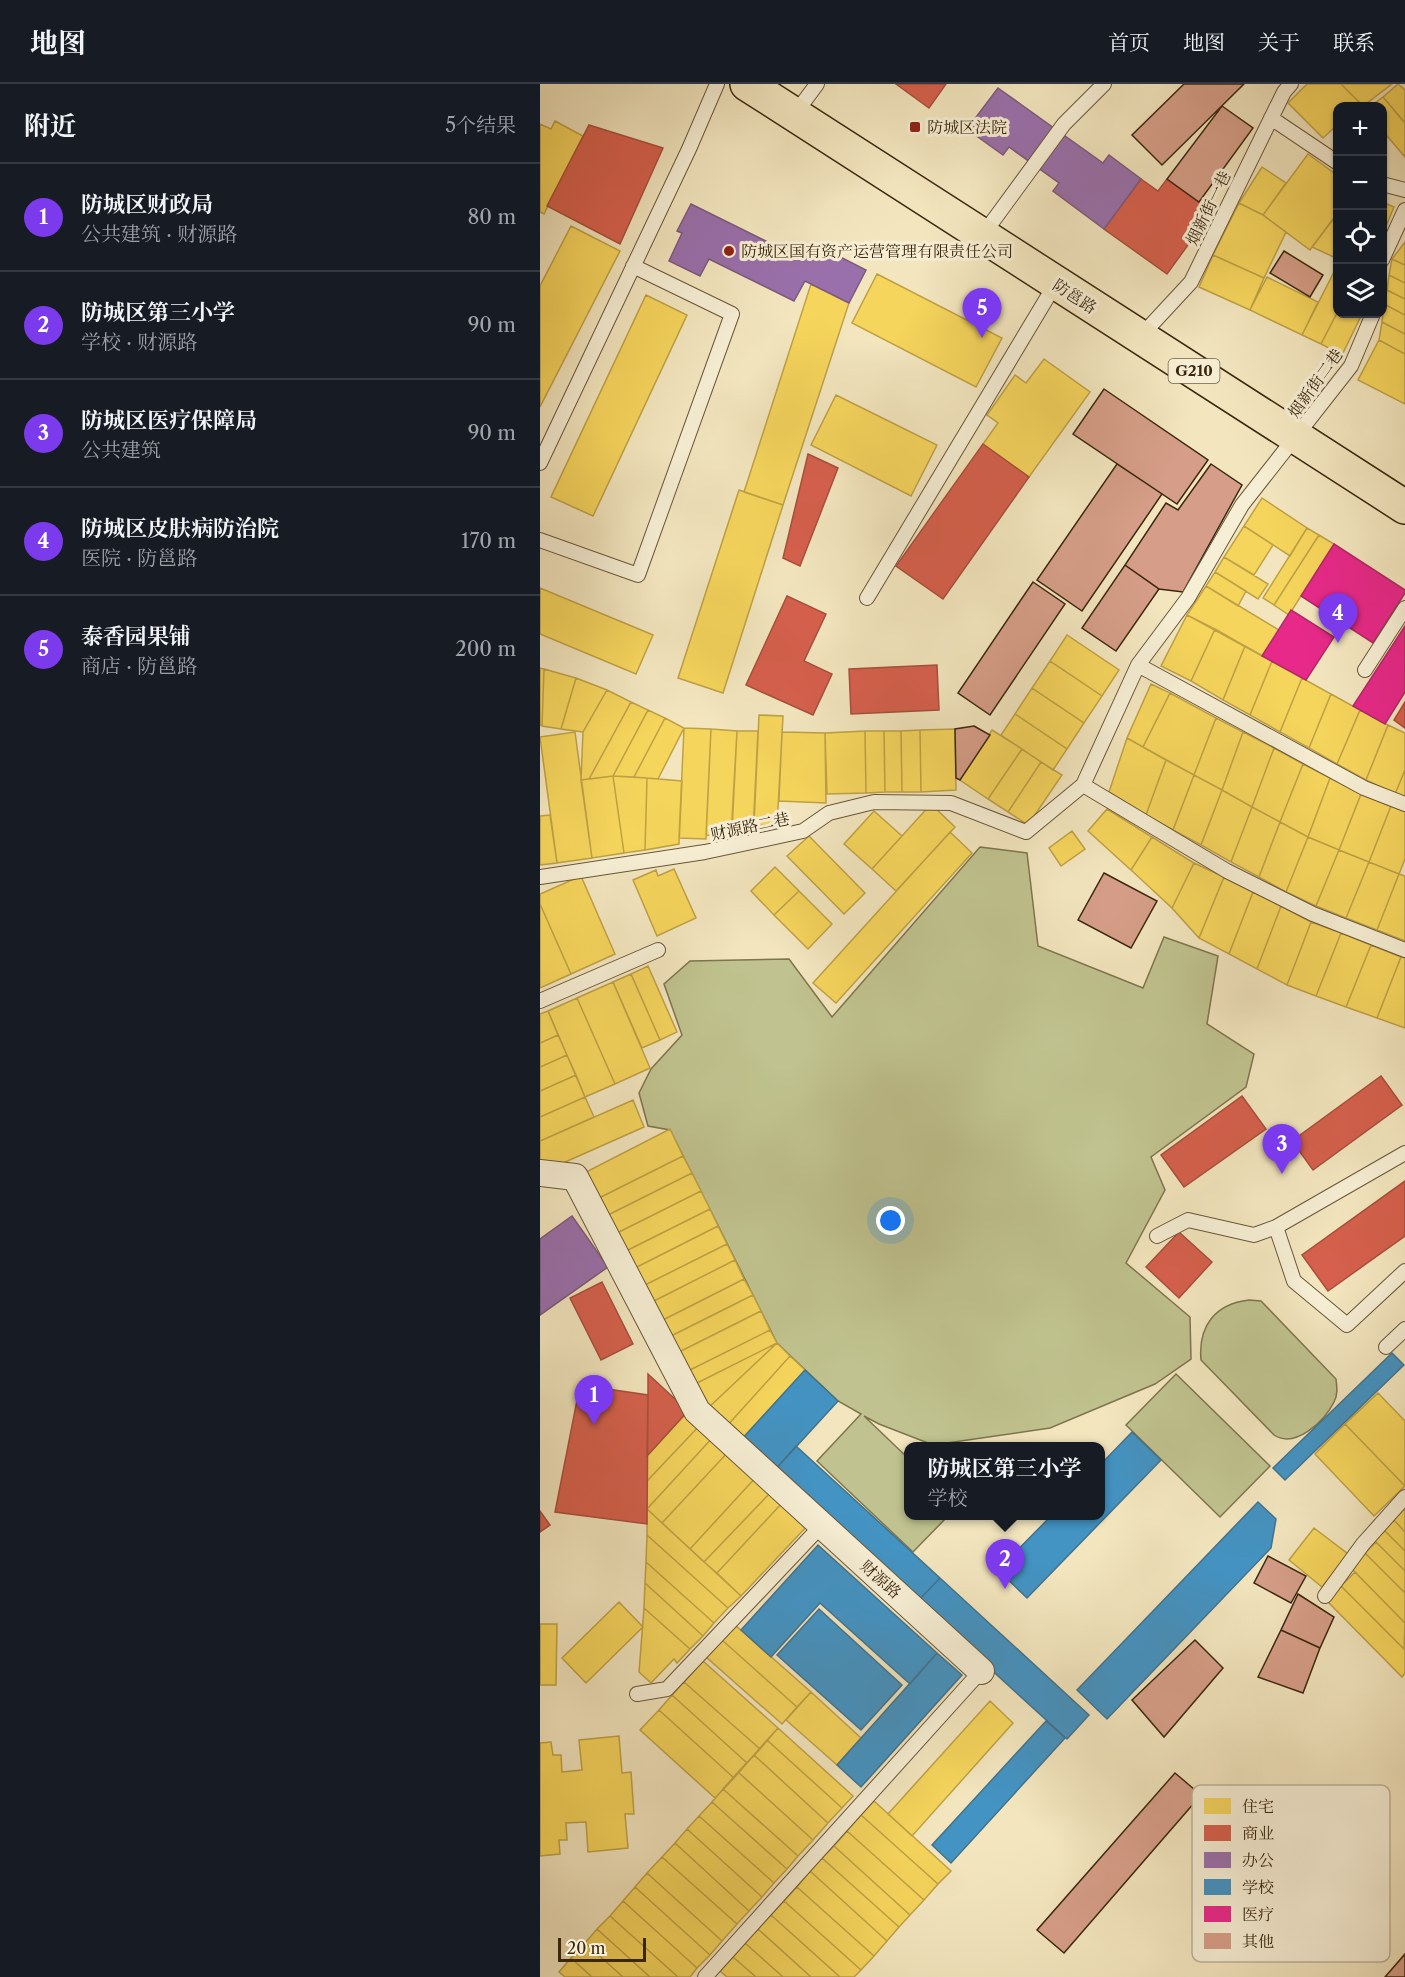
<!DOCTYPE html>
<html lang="zh">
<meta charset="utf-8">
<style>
body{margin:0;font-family:"Libre Caslon Text","Noto Serif SC",serif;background:#242831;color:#f1f3f6}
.controls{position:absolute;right:18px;top:18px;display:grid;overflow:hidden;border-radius:12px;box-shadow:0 2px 4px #0004}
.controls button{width:54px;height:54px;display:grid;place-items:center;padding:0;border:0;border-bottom:2px solid #363941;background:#171b24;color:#f1f3f6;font:30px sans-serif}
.scale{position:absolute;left:18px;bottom:15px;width:88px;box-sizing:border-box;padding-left:6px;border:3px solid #3b270e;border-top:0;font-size:16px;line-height:21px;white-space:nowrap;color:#3b270e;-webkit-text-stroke:4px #f7efd5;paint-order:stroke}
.you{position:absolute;left:351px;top:1137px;width:21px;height:21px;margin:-15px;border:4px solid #fff;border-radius:50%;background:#1a73e8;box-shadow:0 0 0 9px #1a73e833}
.badge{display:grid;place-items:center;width:39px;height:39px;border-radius:50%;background:#7c3aed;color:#fff;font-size:20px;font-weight:700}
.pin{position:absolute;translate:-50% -50px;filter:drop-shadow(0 2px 3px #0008)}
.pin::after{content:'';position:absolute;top:32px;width:21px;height:18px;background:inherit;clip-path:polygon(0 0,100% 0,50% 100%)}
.popup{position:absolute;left:364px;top:1358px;width:201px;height:78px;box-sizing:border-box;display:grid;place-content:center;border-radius:12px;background:#171b24;filter:drop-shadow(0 2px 4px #0005);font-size:20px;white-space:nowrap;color:#9ea1a6}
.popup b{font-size:22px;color:#f1f3f6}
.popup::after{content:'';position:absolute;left:50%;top:100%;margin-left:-12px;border:12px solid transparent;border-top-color:#171b24}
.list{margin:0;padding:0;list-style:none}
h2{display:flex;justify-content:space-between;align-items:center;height:78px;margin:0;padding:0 24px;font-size:26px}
h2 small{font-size:20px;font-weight:400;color:#9ea1a6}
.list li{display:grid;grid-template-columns:39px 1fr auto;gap:18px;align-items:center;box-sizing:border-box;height:108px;padding:0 24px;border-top:2px solid #363941}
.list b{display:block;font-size:22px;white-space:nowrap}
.list p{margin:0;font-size:20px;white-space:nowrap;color:#9ea1a6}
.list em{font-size:20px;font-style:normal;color:#9ea1a6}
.icon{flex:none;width:33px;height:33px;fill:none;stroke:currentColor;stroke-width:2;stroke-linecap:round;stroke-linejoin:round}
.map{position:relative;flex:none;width:865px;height:1893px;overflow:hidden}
header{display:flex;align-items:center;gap:36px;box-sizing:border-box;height:84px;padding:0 30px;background:#171b24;border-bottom:2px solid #363941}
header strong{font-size:28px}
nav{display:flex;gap:33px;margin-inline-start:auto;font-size:21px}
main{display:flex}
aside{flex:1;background:#171b24}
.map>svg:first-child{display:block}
</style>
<header>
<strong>地图</strong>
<nav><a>首页</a><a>地图</a><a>关于</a><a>联系</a></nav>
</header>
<main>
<aside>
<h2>附近<small>5个结果</small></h2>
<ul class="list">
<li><span class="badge">1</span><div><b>防城区财政局</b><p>公共建筑 · 财源路</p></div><em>80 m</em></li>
<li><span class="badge">2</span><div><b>防城区第三小学</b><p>学校 · 财源路</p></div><em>90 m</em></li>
<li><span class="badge">3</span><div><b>防城区医疗保障局</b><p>公共建筑</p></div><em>90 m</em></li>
<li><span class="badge">4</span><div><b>防城区皮肤病防治院</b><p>医院 · 防邕路</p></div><em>170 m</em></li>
<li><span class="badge">5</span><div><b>泰香园果铺</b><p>商店 · 防邕路</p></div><em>200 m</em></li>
</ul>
</aside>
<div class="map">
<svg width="865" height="1893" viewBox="0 0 865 1893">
<rect width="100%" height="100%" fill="#f3e6bf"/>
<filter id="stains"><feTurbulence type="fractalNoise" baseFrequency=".00333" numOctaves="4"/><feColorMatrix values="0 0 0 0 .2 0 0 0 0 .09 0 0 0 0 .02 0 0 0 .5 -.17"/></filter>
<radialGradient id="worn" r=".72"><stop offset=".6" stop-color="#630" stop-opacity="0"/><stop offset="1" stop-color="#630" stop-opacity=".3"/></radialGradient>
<!-- green -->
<path fill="#c0c38f" stroke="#7e754e" stroke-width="1.5" d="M440 763 487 769 498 862 603 904 624 853 678 872 667 940 714 970 706 1003 611 1073 625 1106 586 1179 650 1233 651 1275 615 1300 510 1344 393 1361 339 1340 324 1332 369 1375V1432H408L373 1468 277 1377 321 1330 298 1317 237 1259 130 1046 108 1042 99 1009 111 985 142 951 124 900 150 877 249 875 292 933Z
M709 1216 721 1217 796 1295C797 1303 798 1311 794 1318 785 1337 755 1365 734 1351L661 1276C658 1242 675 1220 709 1216Z
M636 1290 730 1382 680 1433 586 1341Z"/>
<!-- homes -->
<path fill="#f6d55c" stroke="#bea145" stroke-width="1.5" d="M767 0H801L819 18 815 22H798V40L783 54 748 19Z
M801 0H852L823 22Z
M858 0 865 6V39L843 13Z
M843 13 865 39V73L842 46V22H831Z
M15 37 43 52 4 130 0 128V40L11 45Z
M768 70 798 92V129L770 166 723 131Z
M722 83 746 99 723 131 699 119Z
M842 118 854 123 842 152Z
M699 119 723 131 746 148 724 194 673 171Z
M793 135 798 137V175L772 163Z
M31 142 80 167 0 323V202Z
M865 158V181L852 175Z
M673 171 724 194 710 226 659 203Z
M852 175 865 181V199L849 191Z
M798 180V227L781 260 762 251Z
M337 190 462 254 436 303 312 239Z
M849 191 865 199V215L847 206Z
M727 193 778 218 762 251 710 226Z
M271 200 309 219 243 421 204 408Z
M847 206 865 215V231L844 220Z
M106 211 147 231 53 432 11 413Z
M844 220 865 231V250L842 238Z
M798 227V230H822L802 271 781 260Z
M842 238 865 250V270L839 256Z
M839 256 865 270V320L818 296Z
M504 275 550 308 489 393 443 360 458 339 447 331 475 291 486 299Z
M296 311 397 361 371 412 271 361Z
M199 406 243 421 183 609 138 594Z
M722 414 767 444 750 472 704 442Z
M704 442 733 461 714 491 684 473Z
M767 444 779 451 734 521 723 514Z
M779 451 794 460 749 531 734 521Z
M684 473 728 500 718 515 675 488Z
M675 488 706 507 698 522 666 502Z
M666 502 739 546 722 572 647 531Z
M0 504 113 551 96 590 0 550Z
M647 531 675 545 651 597 621 582Z
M675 545 705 562 683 616 651 597Z
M527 551 579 586 562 612 510 577Z
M705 562 732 577 710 631 683 616Z
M510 577 562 612 544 639 492 604Z
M732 577 762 594 740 648 710 631Z
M0 584 4 585 2 642 0 641Z
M4 585 36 594 21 645 2 642Z
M36 594 67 606 43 648 21 645Z
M762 594 791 610 769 664 740 648Z
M611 600 630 609 603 663 587 654Z
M492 604 544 639 527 665 475 630Z
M67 606 91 618 49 695 41 696 43 648Z
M630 609 676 634 654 691 603 663Z
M791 610 820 626 797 680 769 664Z
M91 618 108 626 73 692 49 695Z
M108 626 125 634 94 693 73 692Z
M820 626 848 641 826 696 797 680Z
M475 630 527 665 513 686 461 651Z
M219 631 243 632 237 742 214 741Z
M125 634 144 644 118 695 94 693Z
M676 634 703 648 682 706 654 691Z
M848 641 865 649V686L855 710 826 696Z
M144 644 171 645 166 755 139 754Z
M171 645 197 647 191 752 166 751Z
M415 645 416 706 381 708 380 646Z
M380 646 381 708H362L361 647Z
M452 646 482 665 448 715 420 696Z
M197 647H218L213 747H192Z
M325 647H344L345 708 326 709Z
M325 647 326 709 287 710 285 649Z
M344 647H361L362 708H345Z
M35 648 52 774 17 779 0 653Z
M242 648 285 649 286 719 239 717Z
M703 648 734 664 712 723 682 706Z
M587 654 626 676 606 731 569 708Z
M734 664 763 680 740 738 712 723Z
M482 665 501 678 468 728 448 715Z
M626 676 654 691 633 746 606 731Z
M501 678 522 691 488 741 468 728Z
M763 680 790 694 768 753 740 738Z
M865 686V714L855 710Z
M654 691 682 706 661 761 633 746Z
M73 692 107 694 105 766 84 769Z
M73 692 84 769 52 774 41 696Z
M107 694 142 697 139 760 105 766Z
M790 694 821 710 799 766 768 753Z
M682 706 712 723 691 778 661 761Z
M821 710 851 722 829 778 799 766Z
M391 720 415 743 356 807 332 785Z
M851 722 865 727V775L859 790 829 778Z
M712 723 740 738 719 793 691 778Z
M567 725 612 753 591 786 548 747Z
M334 727 362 752 332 785 304 760Z
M10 731 17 779 0 781V732Z
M740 738 768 753 746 808 719 793Z
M532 747 545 765 521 782 509 764Z
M410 748 432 769 296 919 273 899Z
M269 752 325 809 304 830 247 772Z
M612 753 654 779 632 824 591 786Z
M768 753 799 766 776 822 746 808Z
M799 766 829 778 806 834 776 822Z
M829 778 859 790 837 846 806 834Z
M654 779 684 793 659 854 632 824Z
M235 783 259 807 234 831 211 807Z
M134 785 156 834 117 852 93 796 116 786 118 792Z
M859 790 865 792V857L837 846Z
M41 792 75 870 31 890 0 820V810Z
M684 793 713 808 689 870 659 854Z
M259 807 292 840 268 865 234 831Z
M713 808 741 822 717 885 689 870Z
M0 820 31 890 0 904Z
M741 822 771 838 747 901 717 885Z
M771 838 801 849 776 912 747 901Z
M801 849 831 861 806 923 776 912Z
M831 861 861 873 837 934 806 923Z
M861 873 865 874V944L837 934Z
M108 882 137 948 120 956 91 890Z
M91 890 120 956 102 964 73 898Z
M73 898 110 984 75 1000 37 914Z
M37 914 75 1000 45 1013 8 927Z
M8 927 18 951 0 959V930Z
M18 951 27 971 0 983V959Z
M27 971 36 991 0 1007V983Z
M36 991 45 1013 0 1033V1007Z
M45 1013 54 1033 0 1057V1033Z
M93 1016 104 1043 5 1087 0 1076V1057Z
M130 1045 143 1072 59 1114 46 1088Z
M143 1072 152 1089 68 1131 59 1114Z
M152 1089 161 1107 77 1149 68 1131Z
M161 1107 170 1125 86 1167 77 1149Z
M170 1125 178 1142 95 1184 86 1167Z
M178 1142 187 1160 103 1202 95 1184Z
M187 1160 195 1176 112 1218 103 1202Z
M195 1176 204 1195 121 1237 112 1218Z
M204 1195 213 1211 129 1253 121 1237Z
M213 1211 221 1227 137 1269 129 1253Z
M221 1227 230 1246 146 1288 137 1269Z
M230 1246 237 1259 153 1301 146 1288Z
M237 1259 167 1325 153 1301Z
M237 1259 250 1272 186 1343 167 1325Z
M250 1272 265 1286 201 1356 186 1343Z
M838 1309 865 1337V1402L805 1340Z
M148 1327 161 1340 107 1397V1372Z
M161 1340 174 1352 107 1425V1397Z
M805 1340 865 1402 834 1432 775 1370Z
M174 1352 189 1367 122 1439 107 1425Z
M189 1367 217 1392 150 1465 122 1439Z
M217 1392 232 1407 164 1478 150 1465Z
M232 1407 243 1418 177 1489 164 1478Z
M243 1418 268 1441 201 1512 177 1489Z
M865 1421V1448L852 1434Z
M107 1425 201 1512 188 1524 107 1451Z
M852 1434 865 1448V1467L842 1444Z
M774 1444 808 1470 782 1503 749 1476Z
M842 1444 865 1467V1487L832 1454Z
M107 1451 188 1524 174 1539 106 1478Z
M836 1458 865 1487V1509L825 1469Z
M825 1469 865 1509V1539L811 1484Z
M106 1478 174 1539 163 1552 105 1499Z
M815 1488 865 1539 864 1565 801 1502Z
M105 1499 163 1552 150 1565 104 1524Z
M801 1502 865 1566V1589L862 1593 787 1517Z
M79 1518 103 1543 46 1599 22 1574Z
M104 1524 150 1565 137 1579 134 1575 111 1599 99 1588Z
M0 1540H17L16 1601H0Z
M195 1541 271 1608 257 1623 182 1556Z
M182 1556 257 1623 242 1640 166 1573Z
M163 1577 238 1644 220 1665 144 1598Z
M144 1598 220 1665 207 1679 132 1611Z
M271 1608 321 1654 297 1681 246 1636Z
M132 1611 207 1679 194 1694 119 1626Z
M450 1617 473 1639 372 1752 348 1730Z
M119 1626 194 1694 175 1714 100 1646Z
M238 1644 313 1712 302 1724 227 1656Z
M79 1652 82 1689 91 1688 94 1730H85L88 1764 48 1768 46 1738 26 1739 27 1756H19L20 1770 0 1772V1659L11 1658 13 1671H21L22 1688 42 1686 39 1656Z
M227 1656 302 1724 288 1739 214 1671Z
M214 1671 288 1739 273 1756 198 1688Z
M198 1688 273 1756 258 1772 183 1705Z
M183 1705 258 1772 247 1785 172 1718Z
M334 1717 411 1787 398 1800 321 1731Z
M172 1718 247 1785 234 1799 159 1732Z
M321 1731 398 1800 384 1816 307 1747Z
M159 1732 234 1799 222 1813 147 1745Z
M147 1745 222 1813 209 1827 135 1759Z
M307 1747 384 1816 370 1831 294 1762Z
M135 1759 209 1827 197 1840 122 1773Z
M294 1762 370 1831 359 1843 282 1774Z
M122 1773 197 1840 182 1857 107 1789Z
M282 1774 359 1843 347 1857 270 1787Z
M270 1787 347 1857 334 1872 257 1803Z
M107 1789 182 1857 170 1871 95 1803Z
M95 1803 170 1871 157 1884 83 1817Z
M257 1803 334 1872 321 1886 244 1817Z
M83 1817 157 1884 150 1893H138L70 1832Z
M244 1817 321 1886 314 1893H300L231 1831Z
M231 1831 300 1893H271L218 1845Z
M70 1832 138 1893H110L57 1845Z
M57 1845 110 1893H83L45 1859Z
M218 1845 271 1893H243L205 1859Z
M45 1859 83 1893H52L31 1874Z
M205 1859 243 1893H216L193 1873Z
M193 1873 216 1893H187L180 1887Z
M31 1874 52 1893H25L19 1888Z"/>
<!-- shops -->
<path fill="#d6604d" stroke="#a84f3a" stroke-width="1.5" d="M356 0H406L389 24Z
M49 41 123 64 80 160 7 122Z
M601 95 618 107 627 95 672 128 627 190 564 145Z
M443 360 489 393 403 515 356 482Z
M268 370 298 384 260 482 243 474Z
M247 512 286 530 264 577 292 590 273 631 206 601Z
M397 581 399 626 311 630 309 585Z
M865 618V644L854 636Z
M841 992 862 1021 773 1086 752 1057Z
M702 1012 726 1045 644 1103 621 1071Z
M865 1097V1152L788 1207 762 1171Z
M639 1148 672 1178 639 1214 606 1183Z
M62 1198 93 1260 61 1276 30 1214Z
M108 1290 148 1327 107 1372 108 1311Z
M40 1301 108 1311 107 1440 15 1428Z
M0 1427 10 1441 0 1448Z"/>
<!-- offices -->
<path fill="#9970ab" stroke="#7d5a7c" stroke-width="1.5" d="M458 4 563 79 569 71 601 95 564 145 513 107 519 99 469 63 463 71 427 45Z
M151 120 264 176 273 159 326 186 309 219 265 197 254 217 169 175 160 192 129 177 142 149 137 147Z
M32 1132 68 1183 0 1231V1155Z"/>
<!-- schools -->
<path fill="#4393c3" stroke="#41738d" stroke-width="1.5" d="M852 1269 864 1281 745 1396 733 1384Z
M265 1286 298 1317 234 1387 201 1356Z
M592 1348 621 1376 487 1514 458 1486 511 1432H561V1380Z
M256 1362 400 1494 377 1518 234 1387Z
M718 1418 736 1435 731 1464 567 1635 537 1606Z
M278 1461 397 1569 370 1600 280 1519 231 1573 201 1546Z
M400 1494 549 1631 527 1655 377 1518Z
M279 1525 362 1601 321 1646 237 1571Z
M397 1569 422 1591 321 1703 297 1681Z
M506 1637 525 1654 411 1779 392 1761Z"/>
<!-- health -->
<path fill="#e7298a" stroke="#b32865" stroke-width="1.5" d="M794 460 865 506V509L833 559 761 512Z
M751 526 794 553 766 596 722 572Z
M865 542V608L845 640 813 622Z"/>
<!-- building -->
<path fill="#d69e88" stroke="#3b270e" stroke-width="1.5" d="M644 0H704L622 81 592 51Z
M682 22 713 44 659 118 627 95Z
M744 167 783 191 770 213 730 189Z
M564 305 668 376 637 420 533 350Z
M577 380 622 410 542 527 497 496Z
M671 380 702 401 643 508 619 505 585 481 626 419 638 426Z
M585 481 619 505 576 567 542 544Z
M493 498 525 520 450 631 418 609Z
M434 642 450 651 420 696 416 694 415 645Z
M564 789 617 817 591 864 538 836Z
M728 1472 766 1492 751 1519 714 1499Z
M758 1510 794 1533 780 1564 741 1546Z
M741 1546 780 1564 763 1609 718 1593Z
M655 1556 683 1584 624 1653 592 1616Z
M635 1689 661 1711 524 1869 497 1846Z
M865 1870V1893H845Z"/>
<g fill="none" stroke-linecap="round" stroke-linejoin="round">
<defs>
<path id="lane" d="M254 31 277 0
M731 34 798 79
M842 100 865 106
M442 152 524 40 564 0
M842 176 865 126
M600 253 651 198 744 8 751 0
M0 379 149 65 177 0
M0 456 98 491 192 230 93 182
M327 514 516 199
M598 581 648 514 702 421 811 282 833 230
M825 586 865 524
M865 720 824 704 598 581 543 701 687 787 773 830 865 866
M0 793 165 768 263 747 289 729 334 718 411 719 486 748 543 701
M0 917 118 866
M736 1143 754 1197 807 1241 865 1187
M617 1152 648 1136 714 1151 736 1143 865 1069
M846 1263 865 1245
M785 1512 823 1460 865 1413
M97 1610 127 1605 282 1441
M165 1893 441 1587"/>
<path id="street" d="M0 1089 35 1093 157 1327 441 1587"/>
<path id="highway" d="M207 0 865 423"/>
</defs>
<!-- lane casing -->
<use href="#lane" stroke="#69573a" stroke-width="16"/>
<!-- street casing -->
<use href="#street" stroke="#69573a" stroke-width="28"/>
<!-- highway casing -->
<use href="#highway" stroke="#3b270e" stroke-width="36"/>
<!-- lane -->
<use href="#lane" stroke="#f7efd5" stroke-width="14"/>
<!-- street -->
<use href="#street" stroke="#f7efd5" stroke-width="26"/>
<!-- highway -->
<use href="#highway" stroke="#f3e6bf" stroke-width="33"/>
</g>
<!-- markers -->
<g fill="#8f2418" stroke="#f7efd5" stroke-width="2">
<rect x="369" y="37" width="12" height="12" rx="3"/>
<circle cx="189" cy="167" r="6"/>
</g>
<g text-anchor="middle" stroke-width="6" stroke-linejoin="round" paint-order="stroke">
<!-- shield labels -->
<rect fill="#f7efd5" stroke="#73634a" stroke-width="1.5" x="628.5" y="275" width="51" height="24" rx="4.5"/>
<g font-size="15" font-weight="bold" fill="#3b270e">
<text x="654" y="292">G210</text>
</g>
<!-- poi labels -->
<g font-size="16" fill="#3b270e" stroke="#f7efd5" text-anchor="start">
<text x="387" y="49">防城区法院</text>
<text x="201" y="173">防城区国有资产运营管理有限责任公司</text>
</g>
<!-- street labels -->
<g font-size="16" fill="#3b270e" stroke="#f7efd5">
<text transform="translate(668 124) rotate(-64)" y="6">烟新街一巷</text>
<text transform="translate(535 212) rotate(33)" y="6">防邕路</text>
<text transform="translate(775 299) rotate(-54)" y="6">烟新街二巷</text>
<text transform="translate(210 742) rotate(-12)" y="6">财源路二巷</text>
<text transform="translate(341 1495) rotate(42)" y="6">财源路</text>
</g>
</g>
<!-- legend -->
<rect x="652" y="1701" width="198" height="177" rx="9" fill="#f7efd5" stroke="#bfb399" stroke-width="1.5"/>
<rect x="664" y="1714" width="27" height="16" fill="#f6d55c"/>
<rect x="664" y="1741" width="27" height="16" fill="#d6604d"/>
<rect x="664" y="1768" width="27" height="16" fill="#9970ab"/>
<rect x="664" y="1795" width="27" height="16" fill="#4393c3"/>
<rect x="664" y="1822" width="27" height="16" fill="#e7298a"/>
<rect x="664" y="1849" width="27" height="16" fill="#d69e88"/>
<g font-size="16" fill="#3b270e">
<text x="702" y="1728">住宅</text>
<text x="702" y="1755">商业</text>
<text x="702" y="1782">办公</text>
<text x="702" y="1809">学校</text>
<text x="702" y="1836">医疗</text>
<text x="702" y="1863">其他</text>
</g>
<rect width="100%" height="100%" filter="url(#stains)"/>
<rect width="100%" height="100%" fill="url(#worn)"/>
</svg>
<div class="controls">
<button>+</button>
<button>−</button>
<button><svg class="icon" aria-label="locate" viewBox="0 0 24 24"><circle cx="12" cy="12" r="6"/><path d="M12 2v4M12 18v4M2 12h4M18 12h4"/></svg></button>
<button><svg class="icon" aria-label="layers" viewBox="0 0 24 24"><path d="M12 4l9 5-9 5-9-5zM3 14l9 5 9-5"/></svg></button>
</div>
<div class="scale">20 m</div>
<div class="you"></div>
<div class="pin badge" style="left:54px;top:1341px">1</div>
<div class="pin badge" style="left:465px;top:1505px">2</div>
<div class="popup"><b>防城区第三小学</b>学校</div>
<div class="pin badge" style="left:742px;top:1090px">3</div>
<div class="pin badge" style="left:798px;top:559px">4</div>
<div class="pin badge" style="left:442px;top:254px">5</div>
</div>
</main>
